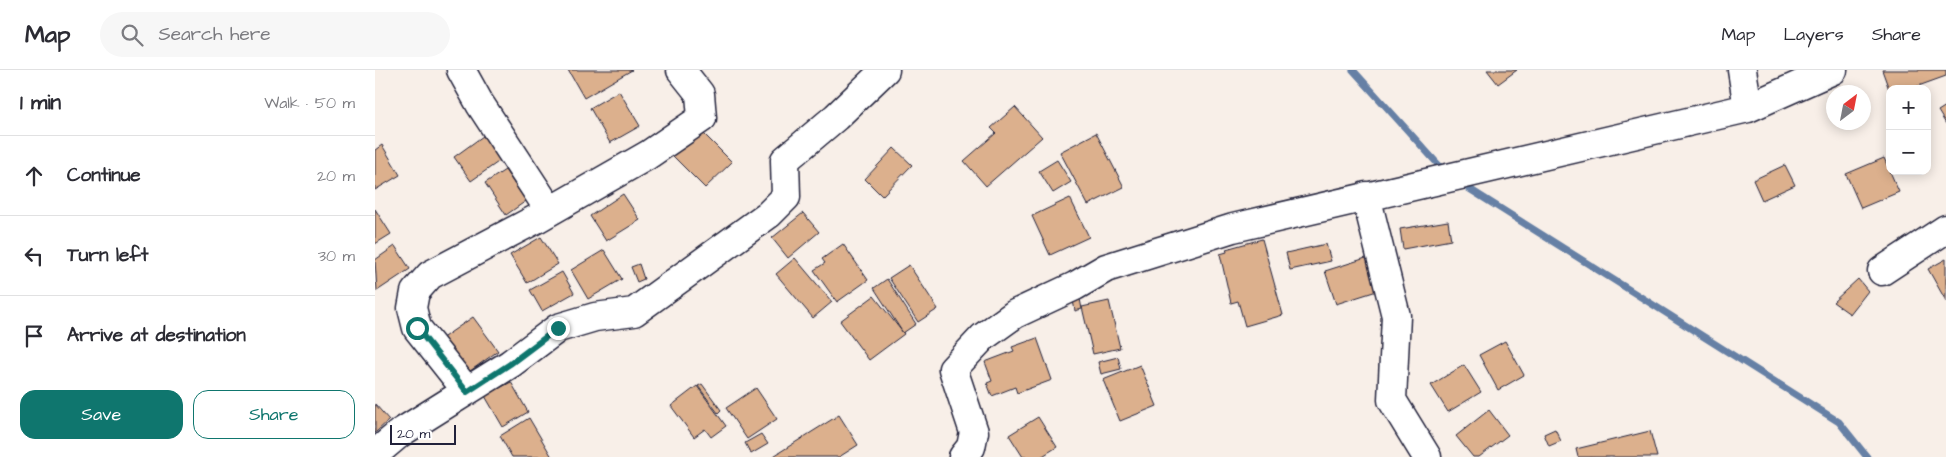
<!DOCTYPE html>
<meta charset="utf-8">
<style>
body{margin:0;font-family:"Architects Daughter",sans-serif;background:#f7f7f7;color:#2b2b33}
.controls{position:absolute;right:15px;top:15px;display:grid;overflow:hidden;border-radius:10px;box-shadow:0 2px 12px #0003}
.controls button{width:45px;height:45px;display:grid;place-items:center;padding:0;border:0;border-bottom:1px solid #e1e1e2;background:#fff;color:#2b2b33;font:25px sans-serif}
.compass{position:absolute;left:1451px;top:15px;width:45px;height:45px;border-radius:50%;background:#fff;box-shadow:0 2px 12px #0003;rotate:32deg}
.scale{position:absolute;left:15px;bottom:12px;width:66px;box-sizing:border-box;padding-left:5px;border:2px solid #22223b;border-top:0;font-size:14px;line-height:18px;white-space:nowrap;color:#22223b;-webkit-text-stroke:4px #fff;paint-order:stroke}
.stop{position:absolute;width:15px;height:15px;margin:-11px;border:4px solid #0f766e;border-radius:50%;background:#fff}
.stop.end{background:#0f766e;border-color:#fff;box-shadow:0 1px 5px #0008}
.list{margin:0;padding:0;list-style:none}
h2{display:flex;justify-content:space-between;align-items:center;height:65px;margin:0;padding:0 20px;font-size:21px}
h2 small{font-size:16px;font-weight:400;color:#7c7c81}
.list li{display:grid;grid-template-columns:32px 1fr auto;gap:15px;align-items:center;box-sizing:border-box;height:80px;padding:0 20px;border-top:1px solid #e1e1e2}
.list b{display:block;font-size:19px;white-space:nowrap}
.list em{font-size:16px;font-style:normal;color:#7c7c81}
.actions{display:flex;gap:10px;padding:15px 20px}
.actions a{flex:1;padding:11px 0;border:1px solid #0f766e;border-radius:15px;text-align:center;font-size:18px;color:#0f766e}
.actions .main{background:#0f766e;color:#fff}
.icon{flex:none;width:28px;height:28px;fill:none;stroke:currentColor;stroke-width:2;stroke-linecap:round;stroke-linejoin:round}
.map{position:relative;flex:none;width:1571px;height:387px;overflow:hidden}
header{display:flex;align-items:center;gap:30px;box-sizing:border-box;height:70px;padding:0 25px;background:#fff;border-bottom:1px solid #e1e1e2}
header strong{font-size:24px}
nav{display:flex;gap:28px;margin-inline-start:auto;font-size:18px}
.search{width:350px;height:45px;background:#f7f7f7;display:flex;align-items:center;gap:12px;box-sizing:border-box;padding:0 18px;border-radius:28px;color:#7c7c81;font-size:19px}
main{display:flex}
aside{flex:1;background:#fff}
.map>svg:first-child{display:block}
</style>
<header>
<strong>Map</strong>
<div class="search"><svg class="icon" aria-label="search" viewBox="0 0 24 24"><circle cx="10" cy="10" r="6"/><path d="M15 15l6 6"/></svg>Search here</div>
<nav><a>Map</a><a>Layers</a><a>Share</a></nav>
</header>
<main>
<aside>
<h2>1 min<small>Walk · 50 m</small></h2>
<ul class="list">
<li><svg class="icon" aria-label="ahead" viewBox="0 0 24 24"><path d="M12 20V5M6 11l6-6 6 6"/></svg><div><b>Continue</b></div><em>20 m</em></li>
<li><svg class="icon" aria-label="left" viewBox="0 0 24 24"><path d="M17 20v-9H6M10 6l-5 5 5 5"/></svg><div><b>Turn left</b></div><em>30 m</em></li>
<li><svg class="icon" aria-label="arrive" viewBox="0 0 24 24"><path d="M6 21V4h12l-3 4 3 4H6"/></svg><div><b>Arrive at destination</b></div></li>
</ul>
<div class="actions"><a class="main">Save</a><a>Share</a></div>
</aside>
<div class="map">
<svg width="1571" height="387" viewBox="0 0 1571 387">
<rect width="100%" height="100%" fill="#f8efe8"/>
<filter id="ink" filterUnits="userSpaceOnUse"><feTurbulence type="fractalNoise" baseFrequency=".02" numOctaves="2"/><feDisplacementMap in="SourceGraphic" scale="10" xChannelSelector="R" yChannelSelector="G"/><feConvolveMatrix kernelMatrix="1 2 1 2 8 2 1 2 1" color-interpolation-filters="sRGB"/></filter>
<g filter="url(#ink)">
<g fill="none" stroke-linecap="round" stroke-linejoin="round">
<!-- stream -->
<path stroke="#6680a5" stroke-width="7" d="M978 0 1070 102
M1085 113 1464 352 1492 387"/>
</g>
<!-- building -->
<path fill="#dcb08d" stroke="#22223b" d="M193 0H257L209 28Z
M1112 0H1142L1123 14Z
M1507 0H1571V6L1535 19H1515V22Z
M244 21 265 56 235 73 215 38Z
M1571 36V54L1563 41Z
M640 37 667 67 611 116 589 91 621 63 616 58Z
M324 59 357 92 330 118 297 85Z
M721 63 749 117 713 135 685 82Z
M108 66 126 90 96 111 79 87Z
M7 75 25 105 0 120V80Z
M519 78 537 95 507 126 490 109Z
M1509 88 1524 122 1486 138 1471 104Z
M682 90 696 112 678 123 664 101Z
M1410 95 1420 115 1387 130 1378 110Z
M130 100 151 131 131 145 110 113Z
M248 124 265 150 231 171 215 146Z
M695 128 714 167 675 185 657 146Z
M0 139 16 164 0 174Z
M428 143 444 162 413 188 397 168Z
M1073 151 1076 170 1028 179 1025 159Z
M166 167 183 194 152 213 135 185Z
M887 169 908 245 870 256 863 231 856 233 845 184 852 182 851 179Z
M468 174 493 210 462 232 439 200 450 193 447 189Z
M951 174 956 191 915 200 911 183Z
M20 176 35 199 2 221 0 190Z
M229 180 247 209 213 229 196 200Z
M994 187 1005 220 961 234 950 201Z
M420 188 457 232 438 248 401 204Z
M1571 189V231L1553 199Z
M264 194 269 209 262 212 256 197Z
M534 195 563 239 543 252 514 208Z
M187 202 199 223 167 241 155 220Z
M512 209 541 254 528 263 499 218Z
M1483 209 1493 221 1475 244 1458 232Z
M704 224 707 239 700 241 697 225Z
M499 226 529 264 494 290 465 251Z
M734 231 745 278 718 284 707 237Z
M98 247 123 281 91 304 66 269Z
M662 268 677 310 642 323 640 317 617 326 612 313 617 311 610 292 639 281 637 277Z
M1130 271 1149 305 1123 320 1104 285Z
M743 287 746 299 726 304 723 292Z
M765 295 782 336 745 351 728 310Z
M1089 295 1106 322 1073 342 1056 315Z
M136 312 153 342 128 357 110 326Z
M327 314 346 340 343 343 323 316Z
M322 316 351 356 336 367 330 359 319 367 296 336Z
M381 318 402 349 372 369 351 338Z
M0 334 14 350 0 363Z
M1114 340 1133 365 1104 387H1098L1081 366Z
M464 345 483 375 464 387H397Z
M663 347 682 377 666 387H648L634 365Z
M154 348 177 387H137L125 366Z
M1180 359 1186 371 1174 376 1169 364Z
M1275 361 1282 387H1203L1201 379Z
M386 364 393 374 376 384 370 373Z"/>
<g fill="none" stroke-linecap="round" stroke-linejoin="round">
<defs>
<path id="minor" d="M86 0 105 34 175 141
M1367 0 1373 38 1458 0
M991 126 1021 246 1017 330 1052 387
M1507 201 1571 159
M92 321 42 258 37 238 40 222 55 205 163 148 273 85 327 48 325 24 306 0
M0 384 25 363 135 294 183 258 220 247 259 242 394 144 411 127 410 90 461 47 510 0
M588 387 596 377 599 362 578 299 608 267 640 244 700 216 731 198 858 158 1373 38"/>
</defs>
<!-- minor casing -->
<use href="#minor" stroke="#22223b" stroke-width="31"/>
<!-- minor -->
<use href="#minor" stroke="#fff" stroke-width="28"/>
</g>
</g>
<g fill="none" stroke-linecap="round" stroke-linejoin="round" filter="url(#ink)">
<!-- route -->
<path stroke="#0f766e" stroke-width="6" d="M42 258 92 322 135 294 183 258"/>
</g>
</svg>
<div class="controls">
<button>+</button>
<button>−</button>
</div>
<svg class="compass" viewBox="-18 -18 36 36"><path d="M0-13l5 13h-10z" fill="#e53935"/><path d="M0 13l5-13h-10z" fill="#7c7c81"/></svg>
<div class="scale">20 m</div>
<div class="stop" style="left:42px;top:258px"></div>
<div class="stop end" style="left:183px;top:258px"></div>
</div>
</main>
